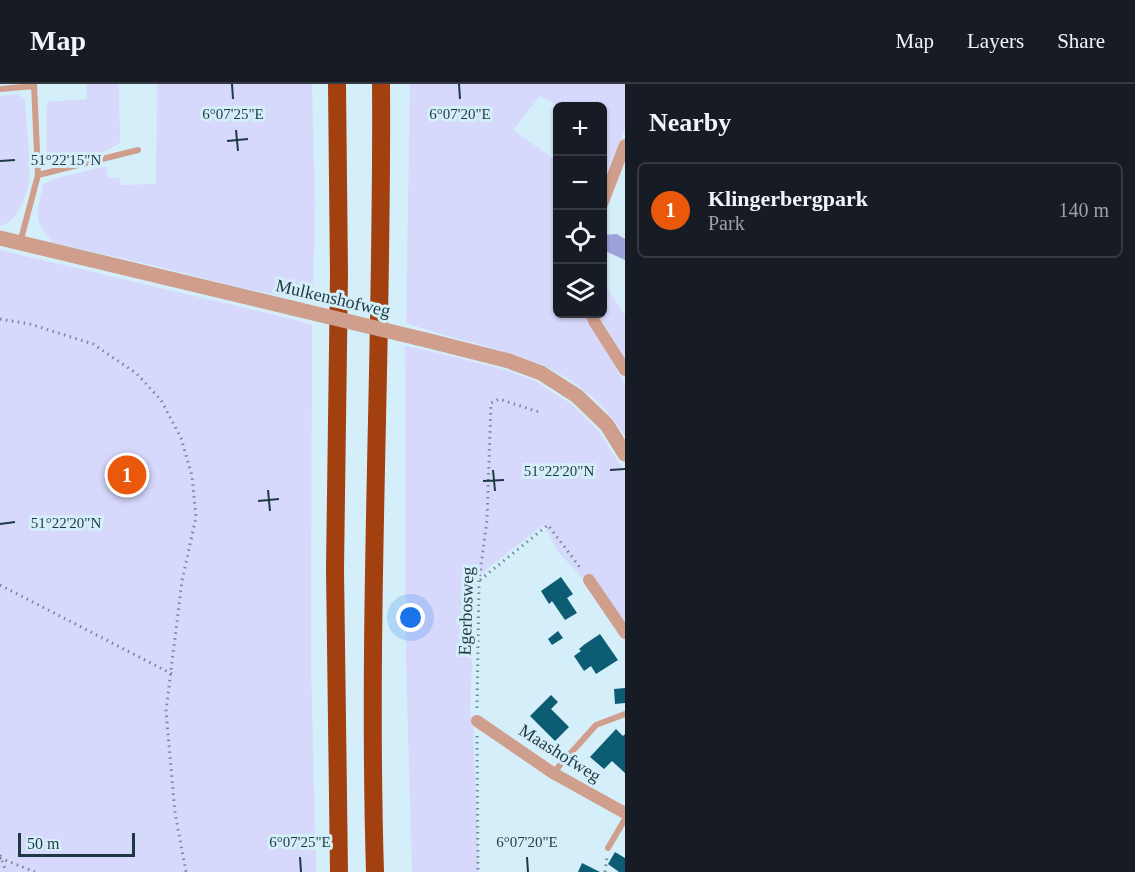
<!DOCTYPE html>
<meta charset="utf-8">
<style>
body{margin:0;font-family:"Times New Roman",serif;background:#20242c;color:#f1f3f6}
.controls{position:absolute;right:18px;top:18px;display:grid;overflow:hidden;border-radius:9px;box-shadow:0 2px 4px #0004}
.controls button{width:54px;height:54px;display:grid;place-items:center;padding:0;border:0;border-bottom:2px solid #363941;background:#171b24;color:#f1f3f6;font:30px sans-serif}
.scale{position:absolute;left:18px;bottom:15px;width:117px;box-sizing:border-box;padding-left:6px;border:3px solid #1d3a44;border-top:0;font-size:16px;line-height:21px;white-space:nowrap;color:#1d3a44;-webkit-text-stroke:4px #d4eff9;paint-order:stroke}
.you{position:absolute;left:411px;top:534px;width:21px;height:21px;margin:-15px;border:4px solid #fff;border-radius:50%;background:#1a73e8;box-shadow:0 0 0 9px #1a73e833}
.badge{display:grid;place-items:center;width:39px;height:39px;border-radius:50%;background:#ea580c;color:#fff;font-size:20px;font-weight:700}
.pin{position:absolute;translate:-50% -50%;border:3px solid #fff;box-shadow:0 2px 6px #0006}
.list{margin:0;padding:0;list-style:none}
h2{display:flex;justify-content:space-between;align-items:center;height:78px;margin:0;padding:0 24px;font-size:26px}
h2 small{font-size:20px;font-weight:400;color:#9ea1a6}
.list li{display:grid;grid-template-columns:39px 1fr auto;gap:18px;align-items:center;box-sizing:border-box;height:96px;margin:0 12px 12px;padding:0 12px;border:2px solid #363941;border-radius:9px}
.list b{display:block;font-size:22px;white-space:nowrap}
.list p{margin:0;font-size:20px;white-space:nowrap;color:#9ea1a6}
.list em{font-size:20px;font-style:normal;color:#9ea1a6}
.icon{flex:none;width:33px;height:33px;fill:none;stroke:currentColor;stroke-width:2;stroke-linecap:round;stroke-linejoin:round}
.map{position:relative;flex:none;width:625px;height:788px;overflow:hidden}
header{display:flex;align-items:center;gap:36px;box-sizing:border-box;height:84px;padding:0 30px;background:#171b24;border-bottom:2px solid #363941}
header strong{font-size:28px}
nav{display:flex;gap:33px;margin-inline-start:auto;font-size:21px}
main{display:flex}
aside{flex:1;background:#171b24}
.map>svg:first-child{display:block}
</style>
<header>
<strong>Map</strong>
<nav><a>Map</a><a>Layers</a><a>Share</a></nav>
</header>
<main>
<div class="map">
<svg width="625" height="788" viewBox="0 0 625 788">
<rect width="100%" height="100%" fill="#d4eff9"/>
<!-- green -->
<path fill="#d7d9fc" d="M86 0H119L120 58C106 71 65 80 46 78L47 18 87 15Z
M157 0H312L315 117 313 218 247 205 152 181 54 159C32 138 37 128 43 100L57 94 106 82 108 94H120L121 101 156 100Z
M410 0H625V44L604 97 602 22H558L540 12 513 46 557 77 558 230H585L625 300V352C570 267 491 269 406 239Z
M17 10 25 15C26 39 31 73 29 96 28 111 16 139 0 142V12Z
M0 166 292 235 312 241 311 577 316 788H0Z
M603 191 609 207 625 232V275L598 230H602Z
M405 262 426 266 506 286 537 298 571 320 599 347 625 389V539L558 468 544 440 476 494 470 628 473 642 479 788H412L406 583Z"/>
<!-- forest -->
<path fill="#9fa1da" d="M617 150 625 155V176L603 166V151Z"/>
<!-- building -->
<path fill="#0c5d73" d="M561 493 573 510 567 514 577 529 565 536 552 517 549 520 541 507Z
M558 547 563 554 552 561 548 555Z
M600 550 618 576 596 590 591 582 584 587 574 572 581 567 579 565 585 560Z
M625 604V619L615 620 614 605Z
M551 611 558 618 551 625 569 643 555 657 530 632Z
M616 645 623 652 625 650V689L612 677 604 685 590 673Z
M615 768 625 774V788H619L608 780Z
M582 779 600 788H578Z"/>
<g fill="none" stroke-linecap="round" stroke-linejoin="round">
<!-- path -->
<path stroke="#708c96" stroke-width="3" stroke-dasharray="1.5 4.5" stroke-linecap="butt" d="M0 235 30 240 93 260 136 289 161 316 181 354 192 392 196 433 182 497 166 627 175 729 186 788
M480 496 548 441 582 486
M0 501 172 590
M477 624 479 497 487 436 491 319 499 315 539 328
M477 652 478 788
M0 771 6 788
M0 774 35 788
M605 788 607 772"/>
<!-- service -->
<path stroke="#cf9e8c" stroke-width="6" d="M0 5 34 2
M38 91 138 66
M20 159 38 91 34 0
M553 689 596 641 625 630
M608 764 625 735"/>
<!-- minor -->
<path stroke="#cf9e8c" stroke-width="12" d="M602 120 625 61
M592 230 594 237 625 286
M589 496 625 549
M477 637 553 689 625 729"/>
<!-- tertiary -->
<path stroke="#cf9e8c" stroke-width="15" d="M0 154 292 224
M426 256 509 277 541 289 577 312 607 341 625 370"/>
<!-- motorway -->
<path stroke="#a34010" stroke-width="18" d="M337 0 339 190 335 485 339 788
M375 788C367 526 383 263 381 0"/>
<!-- tertiary-bridge -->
<path stroke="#cf9e8c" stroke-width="15" d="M292 224 426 256"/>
</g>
<!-- ticks -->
<path fill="none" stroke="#1d3a44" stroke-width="2" d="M232 0 233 15M459 0 460 15M236 46 238 67M227 57 248 55M0 77 15 76M493 386 495 407M610 386 625 385M483 397 504 396M268 406 270 427M258 417 279 415M0 440 15 438M300 773 301 788M527 773 528 788"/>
<g text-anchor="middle" stroke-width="6" stroke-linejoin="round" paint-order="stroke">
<!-- street labels -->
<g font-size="18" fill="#1d3a44" stroke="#d4eff9">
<text transform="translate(333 214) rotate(13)" y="6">Mulkenshofweg</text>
<text transform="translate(466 527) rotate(-88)" y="6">Egerbosweg</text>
<text transform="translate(560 669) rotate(32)" y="6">Maashofweg</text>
</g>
</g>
<g font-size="15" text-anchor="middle" fill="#1d3a44" stroke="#d4eff9" stroke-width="6" stroke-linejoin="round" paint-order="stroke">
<text x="233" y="35">6°07'25"E</text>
<text x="460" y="35">6°07'20"E</text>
<text x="66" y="81">51°22'15"N</text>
<text x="559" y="392">51°22'20"N</text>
<text x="66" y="444">51°22'20"N</text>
<text x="300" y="763">6°07'25"E</text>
<text x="527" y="763">6°07'20"E</text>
</g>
</svg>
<div class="controls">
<button>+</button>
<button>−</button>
<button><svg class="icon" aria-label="locate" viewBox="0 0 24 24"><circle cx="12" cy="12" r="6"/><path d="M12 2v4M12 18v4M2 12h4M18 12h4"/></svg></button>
<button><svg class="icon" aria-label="layers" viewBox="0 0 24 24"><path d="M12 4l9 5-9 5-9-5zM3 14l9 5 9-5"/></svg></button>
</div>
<div class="scale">50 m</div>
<div class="you"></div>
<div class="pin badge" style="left:127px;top:391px">1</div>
</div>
<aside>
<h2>Nearby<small></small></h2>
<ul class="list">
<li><span class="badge">1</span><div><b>Klingerbergpark</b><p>Park</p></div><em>140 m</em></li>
</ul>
</aside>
</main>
